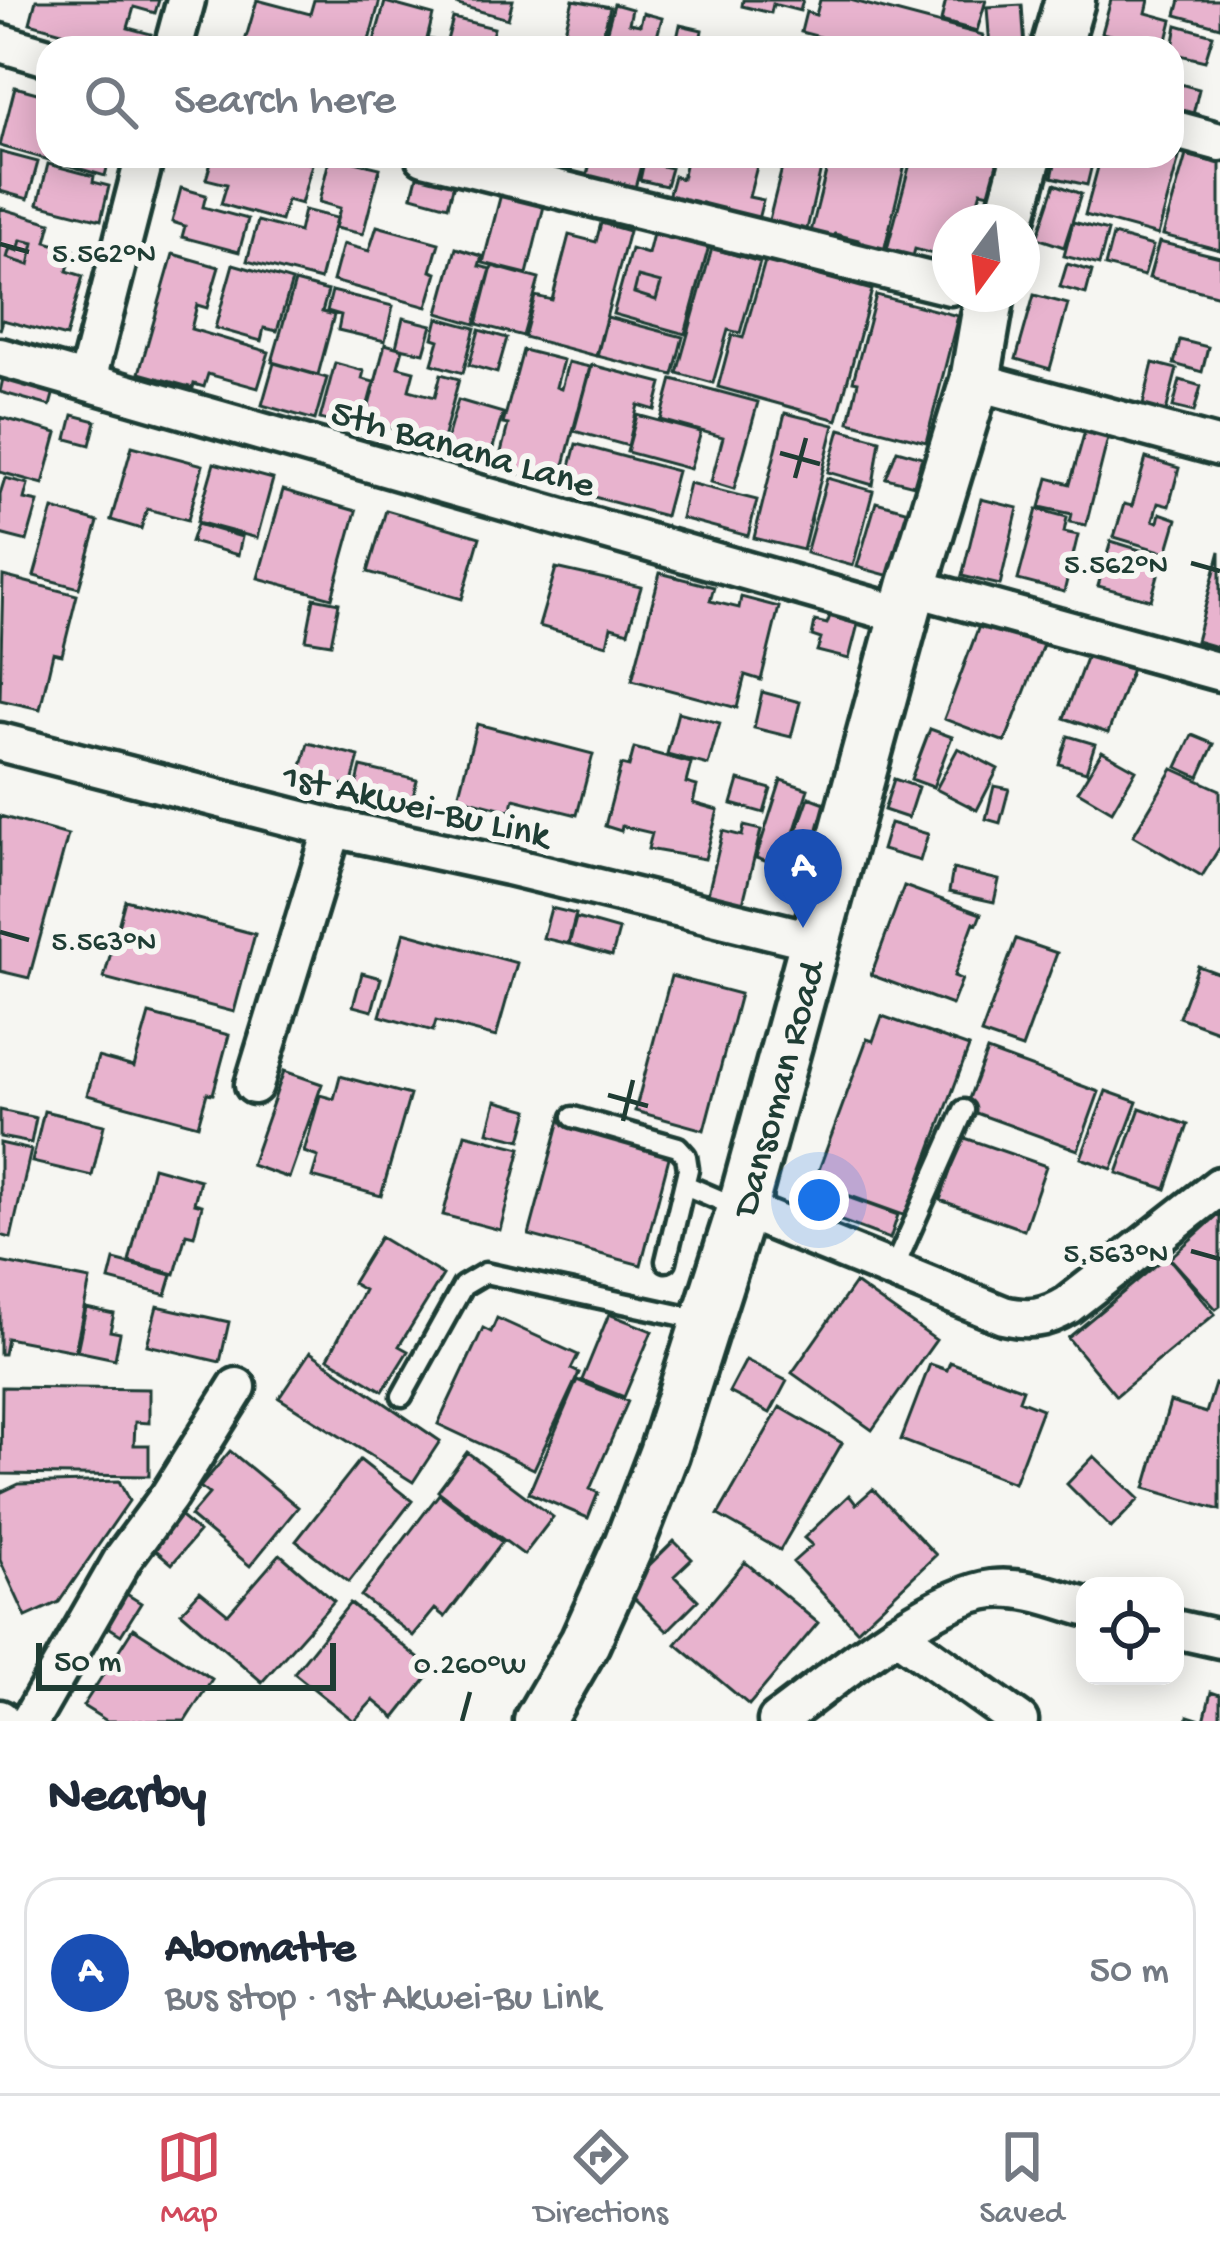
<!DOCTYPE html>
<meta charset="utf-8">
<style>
body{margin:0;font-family:"Gochi Hand",sans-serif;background:#f6f6f7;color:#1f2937}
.controls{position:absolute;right:36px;bottom:36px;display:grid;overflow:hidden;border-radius:24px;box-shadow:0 6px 30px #0003}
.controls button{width:108px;height:108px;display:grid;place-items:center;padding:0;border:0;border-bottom:3px solid #e0e1e3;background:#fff;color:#1f2937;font:60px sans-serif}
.compass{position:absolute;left:932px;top:204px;width:108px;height:108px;border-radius:50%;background:#fff;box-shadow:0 6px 30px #0003;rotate:195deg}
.scale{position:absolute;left:36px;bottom:30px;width:300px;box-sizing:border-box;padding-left:12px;border:6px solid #1f3d34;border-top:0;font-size:33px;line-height:42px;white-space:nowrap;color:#1f3d34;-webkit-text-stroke:9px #f6f6f2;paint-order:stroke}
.you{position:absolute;left:819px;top:1200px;width:42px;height:42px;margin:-30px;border:9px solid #fff;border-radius:50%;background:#1a73e8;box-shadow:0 0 0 18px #1a73e833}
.badge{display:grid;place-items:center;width:78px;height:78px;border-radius:50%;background:#d1495b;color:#fff;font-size:39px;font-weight:700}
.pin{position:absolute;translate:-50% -99px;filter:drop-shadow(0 3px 6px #0008)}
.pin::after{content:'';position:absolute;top:63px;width:42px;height:36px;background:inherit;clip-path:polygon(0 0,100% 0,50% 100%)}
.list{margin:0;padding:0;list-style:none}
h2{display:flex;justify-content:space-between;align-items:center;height:156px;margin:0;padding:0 48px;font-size:51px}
h2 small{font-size:39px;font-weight:400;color:#747a83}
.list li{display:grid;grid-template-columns:78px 1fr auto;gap:36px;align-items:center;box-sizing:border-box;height:192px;margin:0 24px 24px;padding:0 24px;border:3px solid #e0e1e3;border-radius:36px}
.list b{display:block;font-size:45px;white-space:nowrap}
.list p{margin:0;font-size:39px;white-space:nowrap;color:#747a83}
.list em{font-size:39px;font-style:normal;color:#747a83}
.icon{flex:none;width:66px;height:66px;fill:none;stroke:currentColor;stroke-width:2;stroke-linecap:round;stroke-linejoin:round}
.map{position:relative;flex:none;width:1220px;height:1721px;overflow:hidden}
.search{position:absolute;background:#fff;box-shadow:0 6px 30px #0003;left:36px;right:36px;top:36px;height:132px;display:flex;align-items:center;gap:30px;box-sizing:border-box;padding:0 42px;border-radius:36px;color:#747a83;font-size:45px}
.sheet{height:372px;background:#fff}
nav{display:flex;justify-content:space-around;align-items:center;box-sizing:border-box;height:168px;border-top:3px solid #e0e1e3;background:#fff;font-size:33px;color:#747a83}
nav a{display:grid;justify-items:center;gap:6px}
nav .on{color:#d1495b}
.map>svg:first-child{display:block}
</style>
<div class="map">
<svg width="1220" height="1721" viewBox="0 0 1220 1721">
<rect width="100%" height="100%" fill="#f6f6f2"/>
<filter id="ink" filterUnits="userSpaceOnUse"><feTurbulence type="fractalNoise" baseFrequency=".00833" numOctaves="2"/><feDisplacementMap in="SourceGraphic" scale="24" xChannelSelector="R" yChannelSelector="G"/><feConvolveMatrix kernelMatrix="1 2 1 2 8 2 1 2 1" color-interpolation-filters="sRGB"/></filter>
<g filter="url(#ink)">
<!-- building -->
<path fill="#e8b3ce" stroke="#1f3d34" stroke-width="3" fill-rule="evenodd" d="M36 0H159L155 13 134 7 128 28 151 34 147 48H118L30 23Z
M257 0 310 14 314 0H380L367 48H243Z
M459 0H513L508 19 458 5Z
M573 0 610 7 601 43 564 34Z
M743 0H803L800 11 773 4 771 13 742 6Z
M820 0H850L983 35 979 48H821L824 38 801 32 806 12 816 15Z
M946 0H986L977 31 941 21Z
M1111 0H1149L1146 13 1172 20 1165 48 1102 33Z
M1180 0H1220V27L1176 15Z
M385 2 433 15 427 39 432 40 430 46 435 48H372Z
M614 4 632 9 629 23 640 25 643 13 662 18 654 48 603 45Z
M1022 5 1025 48H990L987 7Z
M453 18 494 28 489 48H445Z
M680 25 702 30 699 48H675Z
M1177 25 1213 35 1205 61 1172 53Z
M1180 84 1199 89 1190 127 1172 117Z
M15 87 48 96V156H110L105 176 0 146Z
M1172 140 1183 143 1158 235 1085 215 1101 156H1172Z
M0 152 38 162 28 199 0 191Z
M1186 155 1220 164V250L1163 235Z
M213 156H285L312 164 301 204 287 200 281 221 221 204 227 184 206 179Z
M330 156 380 168 363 234 335 228 340 208 319 202Z
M592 156 643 158 632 199 584 186Z
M687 156H718L757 166 749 197 763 200 755 231 665 208 674 176 682 179Z
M785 156H824L804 242 766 232Z
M830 156H907L881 263 855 257 859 240 835 234 830 254 807 248Z
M912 156H1000L990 193 981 191 972 222H950V270L930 264 933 254 915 249 912 260 886 253Z
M1057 156H1094L1087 185 1052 177Z
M644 162 671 168 666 186 640 180Z
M48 164 94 176 93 182 109 186 101 220 38 204Z
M419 169 455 180 448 206 412 196Z
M1055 184 1081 194 1064 247 1037 238Z
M181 188 206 195 203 207 248 219 239 252 182 237 185 226 172 222Z
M502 190 545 202 527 274 483 263Z
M0 208 51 223 46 242 74 250 67 271 83 276 66 337 3 320 0 330ZM21 240 34 243 29 265 7 258 10 248 18 251Z
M304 210 336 218 320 280 247 261 258 221 299 232Z
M1073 222 1108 231 1099 265 1064 256Z
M601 223 629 231 596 356 524 337 535 296 552 300 569 235 596 242Z
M377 226 439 243 431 271 437 273 427 307 333 281 343 244 369 251Z
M654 230 709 246 685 334 613 314 631 249 648 254ZM638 277 661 283 656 300 634 293Z
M1113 235 1153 246 1144 276 1105 266Z
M21 240 34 243 29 265 7 258 10 248 18 251Z
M1159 242 1220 257V296L1149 278Z
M456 248 482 256 479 266 491 269 475 324 438 313Z
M712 248 760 262 740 333 728 330 713 383 677 373Z
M173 254 219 267 207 308 197 305 191 329 269 352 258 388 208 374 204 387 194 384 193 388 139 373Z
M765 261 872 290 837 420 718 387 732 335 743 338Z
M233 264 292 281 277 331 264 328 261 341 215 328Z
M1067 264 1092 271 1086 294 1060 287Z
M492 266 539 279 523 336 477 324Z
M638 277 661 283 656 300 634 293Z
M295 282 328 291 322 312 334 315 318 375 272 362Z
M332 291 393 306 385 341 338 330 341 315 327 311Z
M876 295 958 316 926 442 849 422 858 382 853 381Z
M1034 295 1068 304 1050 369 1016 359Z
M607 317 683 337 673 375 597 356Z
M403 318 432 325 424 353 396 347Z
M438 318 475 328 463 373 432 364 439 340 433 338Z
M479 330 507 338 497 373 469 365Z
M1180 340 1208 347 1202 372 1174 364Z
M385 344 403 349 398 367 414 371 409 390 435 397 441 374 459 379 442 443 425 439 424 444 397 437 399 430 365 421Z
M523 350 563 360 556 387 561 389 568 362 590 367 559 484 497 468 508 425 503 424Z
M274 363 327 378 315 420 262 405Z
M335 363 364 371 362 379 374 382 361 430 320 419Z
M1153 363 1177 369 1163 423 1140 417Z
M592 365 662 383 655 410 638 405 628 446 574 431Z
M5 370 56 384 50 406 0 392Z
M672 379 758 402 734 489 711 482 723 437 661 420Z
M1180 380 1201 386 1194 412 1173 407Z
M458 400 503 413 488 465 443 452Z
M785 413 834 425 803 550 754 538Z
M73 415 96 421 90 445 67 439Z
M637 415 701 432 690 469 627 452Z
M0 417 57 433 43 484 0 472Z
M840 429 880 440 873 485 828 472Z
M1085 431 1108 438 1086 525 1070 522 1072 514 1040 507 1048 478 1070 484Z
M576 444 677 471 665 516 564 489Z
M132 446 203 465 188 520 147 509 141 529 111 520Z
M897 450 922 457 914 485 886 478Z
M1146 458 1179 468 1169 506 1158 503 1153 520 1158 522 1160 513 1177 519 1167 553 1114 537 1124 504 1132 506Z
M214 463 273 479 257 538 197 522Z
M5 478 28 484 24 499 38 502 27 541 0 534V494Z
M827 478 873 491 853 566 806 553Z
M689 483 757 500 748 536 681 518Z
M283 490 356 511 332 598 258 578Z
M981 499 1018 508 1000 585 962 576Z
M876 502 909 511 890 576 857 567Z
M53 509 98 522 79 588 34 576Z
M1037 509 1067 517 1064 532 1078 535 1064 592 1018 580Z
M386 510 480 537 462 599 368 572Z
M197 524 242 537 238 555 191 542Z
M1111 541 1163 557 1151 600 1098 586Z
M1220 551V648L1196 641Z
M556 568 641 587 628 632 611 627 607 645 539 626Z
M660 573 714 587 710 601 739 608 741 597 779 607 761 680 745 675 737 708 632 680Z
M3 576 77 595 62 655 53 653 40 709 0 700Z
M314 598 339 603 331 644 306 640Z
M830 616 858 624 849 659 817 651 821 639 812 636 815 621 827 624Z
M982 618 1044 642 1005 742 944 719Z
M1089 650 1133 666 1108 733 1064 718Z
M762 692 800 702 791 737 754 728Z
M678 712 720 723 708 765 667 754Z
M477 724 593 754 577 815 514 799 511 811 458 797Z
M930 729 952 737 933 787 911 779Z
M1192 735 1214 744 1199 777 1177 767Z
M1068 736 1095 744 1086 772 1059 764Z
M308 743 359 756 351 787 300 774Z
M634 748 691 763 686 783 697 786 693 803 718 810 705 859 648 849 652 833 622 826 621 831 605 826 621 765 629 767Z
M958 748 998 769 977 810 936 789Z
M1102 751 1136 770 1112 811 1078 791Z
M361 767 417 780 411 805 355 792Z
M1173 769 1220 790V847L1202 876 1133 836Z
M894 779 918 787 908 818 884 810Z
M739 780 771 789 764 813 732 804Z
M781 780 808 789 783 867 756 858Z
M994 786 1009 789 1000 823 986 819Z
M809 797 836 807 814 869 787 859Z
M0 816 68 835 29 978 0 971Z
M890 823 928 834 920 861 882 850Z
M744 826 761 830 742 907 707 898 723 831 742 836Z
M953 869 999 880 994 902 949 892Z
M904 886 981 914 977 924 974 922 954 976 962 979 952 1005 871 975Z
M125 900 255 934 234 1012 104 978Z
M551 908 576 914 568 944 543 938Z
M576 918 619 930 612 956 569 944Z
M404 932 517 963 496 1037 436 1021 433 1031 380 1016Z
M1016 939 1057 953 1022 1048 981 1034Z
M1198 966 1220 974V1032L1179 1017Z
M362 973 381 978 372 1011 353 1006Z
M671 976 740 994 704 1130 635 1111Z
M149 1014 229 1035 213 1094 207 1093 198 1125 87 1095 98 1057 134 1067Z
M882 1016 969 1047 906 1216 814 1183 867 1039 873 1041Z
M987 1051 1099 1092 1078 1150 965 1109Z
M284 1071 322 1084 289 1178 251 1165Z
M340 1076 410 1095 381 1196 312 1177 318 1157 304 1152 320 1095 334 1099Z
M1106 1091 1137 1102 1112 1169 1081 1158Z
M496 1101 529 1110 521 1140 488 1132Z
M1140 1108 1188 1125 1166 1189 1117 1173Z
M0 1110 36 1118 31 1143 0 1137Z
M44 1111 104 1125 92 1176 32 1162Z
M561 1116 672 1146 641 1265 529 1235Z
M465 1134 521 1148 500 1230 443 1215Z
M962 1137 1046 1166 1024 1230 940 1200Z
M0 1143 31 1150 11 1238 0 1235Z
M153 1167 200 1180 194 1203 202 1205 194 1236 186 1234 175 1274 129 1262Z
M814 1185 898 1215 890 1239 806 1208Z
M1220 1213V1306L1216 1309 1170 1258Z
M380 1237 443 1275 399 1346 408 1351 383 1391 328 1358 364 1290 352 1283Z
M1167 1256 1215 1314 1116 1396 1068 1338Z
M114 1260 172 1275 166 1295 109 1280Z
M0 1262 90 1280 75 1351 7 1338 4 1354H0Z
M855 1283 936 1340 872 1430 792 1373Z
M157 1306 229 1322 220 1362 147 1345Z
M86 1308 114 1314 110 1331 120 1333 115 1359 77 1351Z
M609 1314 652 1331 624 1397 582 1380Z
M497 1318 578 1355 571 1369 579 1373 534 1469 438 1424 483 1328 491 1332Z
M310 1352 440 1441 413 1482 279 1398Z
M746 1360 787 1381 770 1413 729 1392Z
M950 1362 1023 1389 1019 1400 1042 1409 1014 1483 901 1440 930 1364 947 1370Z
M577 1380 628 1401 590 1489 598 1493 588 1518 529 1493Z
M1215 1384 1220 1386V1510L1145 1488 1170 1402 1206 1413Z
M2 1387 149 1389V1423L135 1422 134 1445H149V1476L1 1474Z
M780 1407 842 1443 780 1550 718 1515Z
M230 1451 298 1507 250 1566 190 1516 209 1494 200 1487Z
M467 1452 553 1517 524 1555 438 1491Z
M1094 1456 1139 1499 1111 1528 1067 1484Z
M360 1460 412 1501 349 1582 296 1541Z
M119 1481 129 1501 59 1602 26 1617 0 1560V1493L19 1484Z
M873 1489 936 1555 857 1630 793 1562 812 1545 804 1538 849 1495 856 1504Z
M439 1494 502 1542 445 1617 435 1609 413 1636 361 1596Z
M177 1514 199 1532 172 1564 151 1546Z
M674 1541 692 1559 674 1576 698 1600 667 1631 625 1589Z
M280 1554 334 1601 262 1682 181 1612 200 1591 228 1614Z
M745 1562 818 1623 749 1705 676 1644Z
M120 1590 141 1603 121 1635 99 1621Z
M350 1603 433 1670 395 1718 373 1700 354 1721 294 1673Z
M133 1628 212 1679 185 1721H107L83 1706Z
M1211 1692 1220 1695V1721H1187L1188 1716 1204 1721Z"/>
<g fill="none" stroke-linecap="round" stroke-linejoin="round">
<defs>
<path id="service" d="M573 1117 678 1147 686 1156 688 1169 666 1261
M685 1185 741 1209
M893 1270 964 1110
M402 1396 463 1286 485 1273 702 1320"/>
<path id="minor" d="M0 43 48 57
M173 48 186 0
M1172 129 1220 142
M424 156 950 286
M0 357 905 616
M87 380 145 156
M975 381 1220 447
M912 587 1220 672
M0 742 333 828 508 866 816 941
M254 1085 333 828
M742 1209 1003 1315C1029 1321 1045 1319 1068 1305L1220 1186
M1175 1629 1220 1639
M896 1633 1019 1721
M0 1719 1 1721
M30 1721 124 1557 169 1496 237 1387
M777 1721C829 1683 931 1596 993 1589 1025 1586 1055 1598 1085 1607"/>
<g id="secondary">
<path d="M1056 48 1070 0"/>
<path d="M1009 222 1027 156"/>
<path id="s1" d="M539 1721 585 1642 629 1544 664 1453 742 1209 912 587 975 381 990 294"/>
</g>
</defs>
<!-- service casing -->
<use href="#service" stroke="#1f3d34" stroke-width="27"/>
<!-- minor casing -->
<use href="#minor" stroke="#1f3d34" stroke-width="45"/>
<!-- secondary casing -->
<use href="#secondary" stroke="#1f3d34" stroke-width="57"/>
<!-- service -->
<use href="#service" stroke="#f6f6f2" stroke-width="18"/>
<!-- minor -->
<use href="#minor" stroke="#f6f6f2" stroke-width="36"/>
<!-- secondary -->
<use href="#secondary" stroke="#f6f6f2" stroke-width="48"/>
</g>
</g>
<!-- ticks -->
<path fill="none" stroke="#1f3d34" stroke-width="4.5" d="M0 244 29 252M780 453 820 464M795 478 806 438M1191 563 1220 571M0 932 29 940M608 1095 648 1106M623 1121 633 1080M1191 1251 1220 1259M462 1721 470 1692"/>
<g text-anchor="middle" stroke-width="12" stroke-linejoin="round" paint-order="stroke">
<!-- street labels -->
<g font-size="39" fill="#1f3d34" stroke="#f6f6f2">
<text transform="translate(464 445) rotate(16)" y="14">5th Banana Lane</text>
<text transform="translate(417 802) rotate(13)" y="14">1st Akwei-Bu Link</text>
<text dy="14" stroke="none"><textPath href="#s1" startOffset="678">Dansoman Road</textPath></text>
</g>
</g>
<g font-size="30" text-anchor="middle" fill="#1f3d34" stroke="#f6f6f2" stroke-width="12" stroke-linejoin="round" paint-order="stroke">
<text x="104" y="262">5.562°N</text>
<text x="1116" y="573">5.562°N</text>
<text x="104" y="950">5.563°N</text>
<text x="1116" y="1262">5.563°N</text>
<text x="470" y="1673">0.260°W</text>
</g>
</svg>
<div class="controls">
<button><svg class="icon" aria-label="locate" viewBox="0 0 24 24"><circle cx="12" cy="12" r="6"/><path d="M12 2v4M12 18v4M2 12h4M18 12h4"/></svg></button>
</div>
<svg class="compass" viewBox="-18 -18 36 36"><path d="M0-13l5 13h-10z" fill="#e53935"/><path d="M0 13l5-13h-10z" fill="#747a83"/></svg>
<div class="scale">50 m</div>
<div class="you"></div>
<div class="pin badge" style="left:803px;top:928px;background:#1a4fb4">A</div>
<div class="search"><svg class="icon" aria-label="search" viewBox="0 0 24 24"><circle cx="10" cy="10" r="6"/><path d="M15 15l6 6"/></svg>Search here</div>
</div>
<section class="sheet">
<h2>Nearby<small></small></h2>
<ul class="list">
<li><span class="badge" style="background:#1a4fb4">A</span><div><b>Abomatte</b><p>Bus stop · 1st Akwei-Bu Link</p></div><em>50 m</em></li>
</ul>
</section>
<nav>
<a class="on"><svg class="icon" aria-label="map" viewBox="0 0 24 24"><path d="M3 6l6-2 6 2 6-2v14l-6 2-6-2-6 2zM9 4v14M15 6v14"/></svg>Map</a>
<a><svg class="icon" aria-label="directions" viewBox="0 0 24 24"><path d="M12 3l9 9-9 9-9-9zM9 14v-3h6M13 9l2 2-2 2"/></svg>Directions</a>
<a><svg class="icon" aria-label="saved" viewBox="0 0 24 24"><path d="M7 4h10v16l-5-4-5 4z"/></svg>Saved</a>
</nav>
